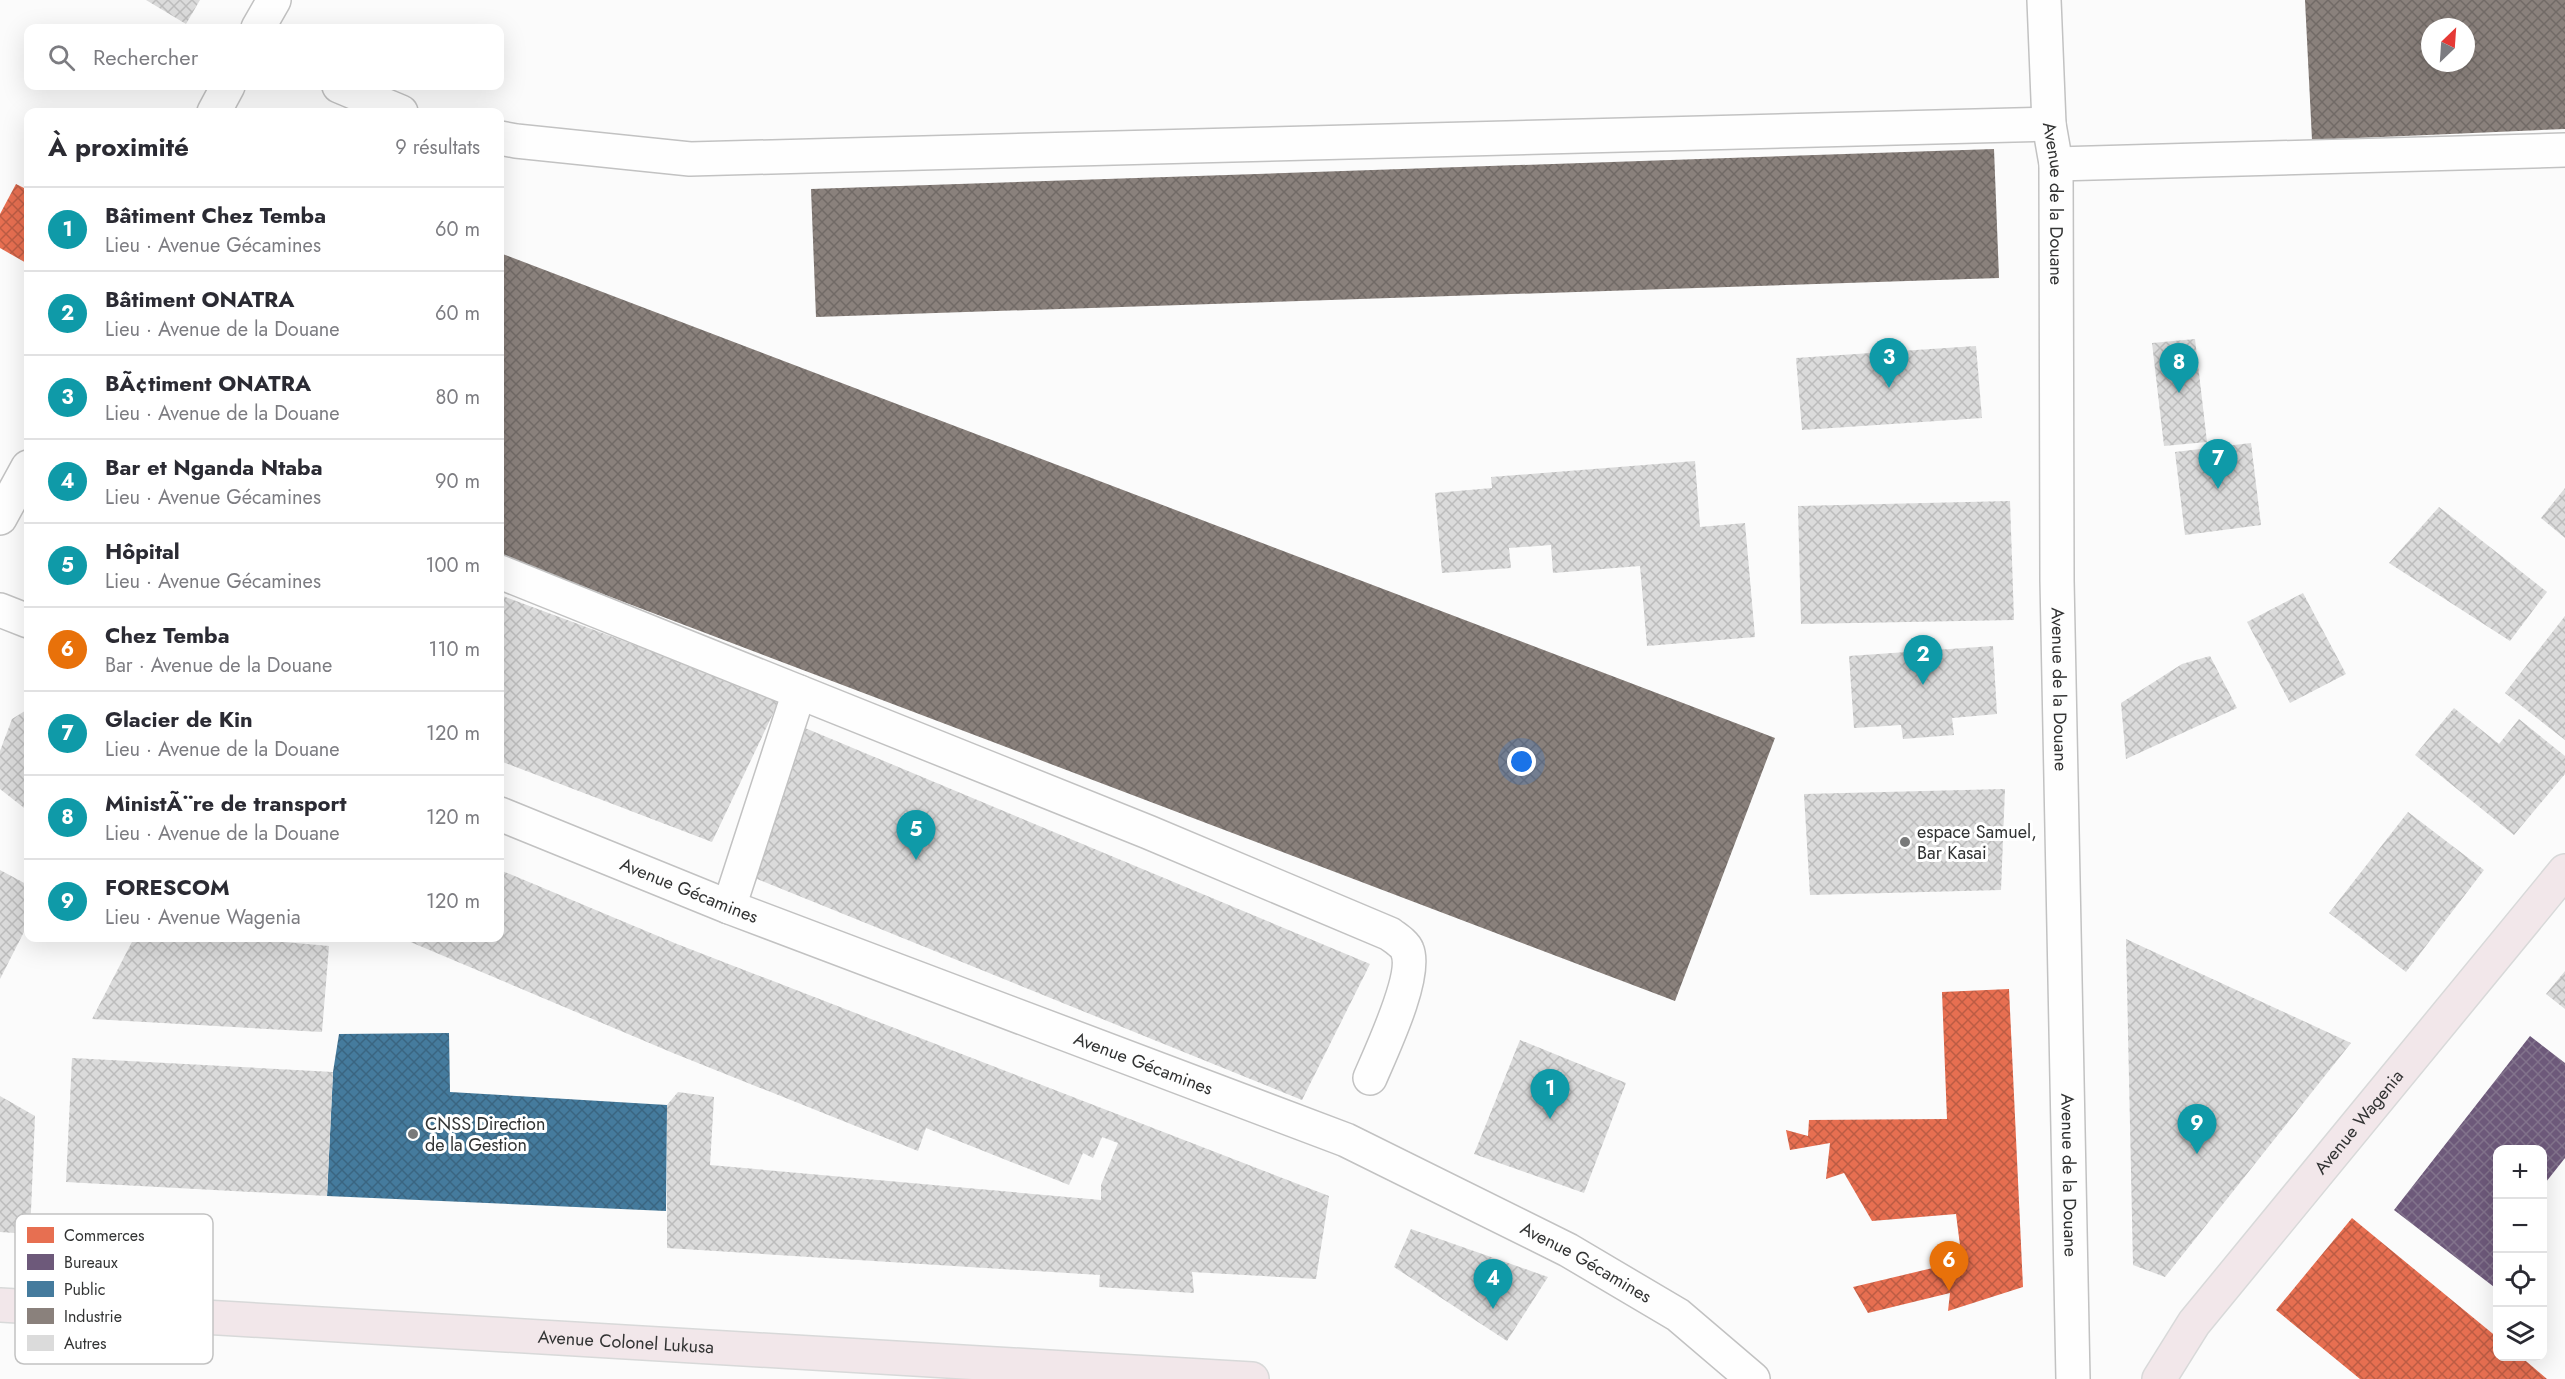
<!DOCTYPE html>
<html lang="fr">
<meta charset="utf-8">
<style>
body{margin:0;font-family:Jost,sans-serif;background:#f7f7f7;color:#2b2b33}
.controls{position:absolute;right:18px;bottom:18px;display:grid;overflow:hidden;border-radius:12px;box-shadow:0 6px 24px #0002}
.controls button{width:54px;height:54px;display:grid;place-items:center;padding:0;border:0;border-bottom:2px solid #e1e1e2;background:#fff;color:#2b2b33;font:30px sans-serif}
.compass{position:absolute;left:2421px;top:18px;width:54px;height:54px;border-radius:50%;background:#fff;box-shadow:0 6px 24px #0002;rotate:25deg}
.you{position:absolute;left:1522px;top:762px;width:21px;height:21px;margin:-15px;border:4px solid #fff;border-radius:50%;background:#1a73e8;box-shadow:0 0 0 9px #1a73e833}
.badge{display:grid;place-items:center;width:39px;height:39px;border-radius:50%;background:#ea580c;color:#fff;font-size:20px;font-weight:700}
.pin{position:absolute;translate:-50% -50px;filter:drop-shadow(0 2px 3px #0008)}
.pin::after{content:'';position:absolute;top:32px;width:21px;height:18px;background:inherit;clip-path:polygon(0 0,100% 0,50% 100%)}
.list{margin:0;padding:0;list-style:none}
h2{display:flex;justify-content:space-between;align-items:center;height:78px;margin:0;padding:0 24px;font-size:26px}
h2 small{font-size:20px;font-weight:400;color:#7c7c81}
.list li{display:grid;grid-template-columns:39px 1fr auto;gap:18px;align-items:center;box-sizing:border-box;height:84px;padding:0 24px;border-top:2px solid #e1e1e2}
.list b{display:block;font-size:22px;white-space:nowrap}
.list p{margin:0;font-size:20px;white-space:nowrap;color:#7c7c81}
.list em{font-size:20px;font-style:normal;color:#7c7c81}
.icon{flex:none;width:33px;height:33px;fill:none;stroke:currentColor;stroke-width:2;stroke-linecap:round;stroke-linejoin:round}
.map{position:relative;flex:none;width:2565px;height:1379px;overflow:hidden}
.search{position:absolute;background:#fff;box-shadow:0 6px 24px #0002;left:24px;top:24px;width:480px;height:66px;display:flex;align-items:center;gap:15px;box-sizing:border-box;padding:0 21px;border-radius:12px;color:#7c7c81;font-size:22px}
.panel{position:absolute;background:#fff;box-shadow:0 6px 24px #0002;left:24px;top:108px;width:480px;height:834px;border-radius:12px}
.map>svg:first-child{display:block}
</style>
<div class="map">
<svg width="2565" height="1379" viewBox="0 0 2565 1379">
<defs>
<pattern id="shops-cross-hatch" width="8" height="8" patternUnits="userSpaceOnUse" patternTransform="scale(1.5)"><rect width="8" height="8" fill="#e76f51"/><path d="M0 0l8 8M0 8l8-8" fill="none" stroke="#bc5c44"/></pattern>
<pattern id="offices-cross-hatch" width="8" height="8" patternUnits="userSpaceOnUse" patternTransform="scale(1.5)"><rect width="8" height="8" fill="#6d597a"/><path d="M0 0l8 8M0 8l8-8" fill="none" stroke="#82738c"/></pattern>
<pattern id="public-cross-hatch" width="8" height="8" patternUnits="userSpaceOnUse" patternTransform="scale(1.5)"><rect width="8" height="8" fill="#457b9d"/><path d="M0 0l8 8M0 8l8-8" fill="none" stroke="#3a6581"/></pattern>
<pattern id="industry-cross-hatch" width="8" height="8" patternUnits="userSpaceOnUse" patternTransform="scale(1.5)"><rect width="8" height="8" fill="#8a817c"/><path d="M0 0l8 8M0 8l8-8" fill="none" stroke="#716a66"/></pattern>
<pattern id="building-cross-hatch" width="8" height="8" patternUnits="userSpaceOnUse" patternTransform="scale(1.5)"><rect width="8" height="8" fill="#dbdbdb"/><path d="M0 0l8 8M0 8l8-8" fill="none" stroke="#bcbcbc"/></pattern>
</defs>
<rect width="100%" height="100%" fill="#fbfbfb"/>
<!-- shops -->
<path fill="url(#shops-cross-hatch)" d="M16 184 28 190V264L0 248V214Z
M2009 989 2023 1287 1948 1311 1950 1293 1868 1313 1853 1287 1962 1261 1956 1214 1872 1221 1844 1173 1826 1179 1830 1143 1790 1150 1786 1130 1808 1136 1809 1120 1947 1119 1942 992Z
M2352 1218 2498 1338V1356H2520L2547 1379H2360L2276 1310Z"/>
<!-- offices -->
<path fill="url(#offices-cross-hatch)" d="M2530 1036 2565 1063V1158L2542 1187V1150H2498V1290L2394 1210Z"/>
<!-- public -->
<path fill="url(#public-cross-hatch)" d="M449 1033 450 1092 667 1105 666 1211 327 1196 333 1072 339 1034Z"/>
<!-- industry -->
<path fill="url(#industry-cross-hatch)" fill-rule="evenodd" d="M2305 0H2565V129L2312 140ZM2430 27H2466V63H2430Z
M1994 149 1999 278 816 317 811 189Z
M500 253 1775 738 1675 1001 500 555Z"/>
<!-- building -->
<path fill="url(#building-cross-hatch)" d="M146 0H200L186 24Z
M2195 339 2207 442 2164 446 2152 343Z
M1976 346 1982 418 1802 430 1796 358Z
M2251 443 2261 525 2185 535 2175 452Z
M1695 461 1700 527 1745 523 1755 637 1647 646 1640 566 1553 573 1551 545 1509 548 1511 568 1442 573 1435 493 1492 488 1491 477Z
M2565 488V538L2541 518Z
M2010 501 2014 620 1801 624 1798 506Z
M2439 507 2547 592 2510 641 2389 563Z
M2303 593 2346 674 2290 703 2247 622Z
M500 595 780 699 712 842 500 761Z
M2565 616V740L2505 693Z
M1993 646 1997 714 1952 718 1954 735 1903 739 1901 725 1854 728 1849 656Z
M2210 656 2237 708 2126 759 2121 703 2182 664Z
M2454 708 2499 744 2519 719 2565 756V774L2514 835 2415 755Z
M28 709V811L0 789V751L12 719Z
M805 728 1370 964 1302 1100 752 877Z
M2005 789 2001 890 1810 895 1804 794Z
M2408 812 2484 870 2406 972 2329 913Z
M0 870 28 885V924L0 979Z
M500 870 677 944 1329 1196 1316 1279 1192 1272 1194 1293 1099 1287 1100 1275 667 1248V1105L678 1092 714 1097 710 1165 1101 1200V1185L1118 1143 1102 1137 1093 1158 1083 1153 1069 1185 926 1128 918 1151 673 1053 401 938H500Z
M134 938H240L329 946 322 1032 92 1019Z
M2126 939 2351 1043 2165 1277 2133 1265Z
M2565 971V1009L2546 994Z
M1520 1040 1626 1083 1584 1193 1474 1154Z
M72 1058 333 1072 327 1196 66 1182Z
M0 1096 35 1116 30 1234 0 1232Z
M1411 1229 1548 1277 1507 1341 1394 1267Z"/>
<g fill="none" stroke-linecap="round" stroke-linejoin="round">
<defs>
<g id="minor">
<path id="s1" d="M2044 0 2049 124 2056 164 2057 580 2073 1379"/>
<path d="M258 28 274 0"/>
<path d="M339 86 401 112"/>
<path d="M214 112 228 86"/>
<path d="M500 138 516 141 690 159 2049 124"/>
<path d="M2056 164 2565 150"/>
<path d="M0 518 28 467"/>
<path d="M500 572 1148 832 1390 934C1395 938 1405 944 1407 950 1418 975 1381 1052 1370 1078"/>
<path d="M0 610 28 621"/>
<path id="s2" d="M500 814 729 907 1346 1140 1568 1250 1678 1315 1753 1379"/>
<path d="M729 907 799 692"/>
</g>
<g id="major">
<path id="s3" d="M0 1305 1252 1379"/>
<path id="s4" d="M2159 1379 2194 1323 2565 871"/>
</g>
</defs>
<!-- minor casing -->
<use href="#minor" stroke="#c2c2c2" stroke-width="36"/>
<!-- major casing -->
<use href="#major" stroke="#d8d9d9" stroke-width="36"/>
<!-- minor -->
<use href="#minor" stroke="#fefefe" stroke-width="33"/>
<!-- major -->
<use href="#major" stroke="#f2e7ea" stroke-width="33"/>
</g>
<!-- markers -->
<g fill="#787979" stroke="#fff" stroke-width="2">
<circle cx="1905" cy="842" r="6"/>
<circle cx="413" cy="1134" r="6"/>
</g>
<g text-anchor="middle" stroke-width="6" stroke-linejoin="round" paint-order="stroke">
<!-- street labels -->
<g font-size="18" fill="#323333" stroke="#fff">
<text dy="6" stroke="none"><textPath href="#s1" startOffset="204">Avenue de la Douane</textPath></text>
<text dy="6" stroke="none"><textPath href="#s1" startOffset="690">Avenue de la Douane</textPath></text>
<text dy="6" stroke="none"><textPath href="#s2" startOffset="204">Avenue Gécamines</textPath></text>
<text dy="6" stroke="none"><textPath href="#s2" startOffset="690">Avenue Gécamines</textPath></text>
<text dy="6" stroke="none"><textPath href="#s4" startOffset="326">Avenue Wagenia</textPath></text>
<text dy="6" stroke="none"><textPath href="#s1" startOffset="1176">Avenue de la Douane</textPath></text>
<text dy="6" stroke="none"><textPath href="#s2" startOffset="1176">Avenue Gécamines</textPath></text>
<text dy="6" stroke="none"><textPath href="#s3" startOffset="627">Avenue Colonel Lukusa</textPath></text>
</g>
<!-- poi labels -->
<g font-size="18" fill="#323333" stroke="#fff" text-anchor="start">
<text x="1917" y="838">espace Samuel,<tspan x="1917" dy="21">Bar Kasai</tspan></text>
<text x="425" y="1130">CNSS Direction<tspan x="425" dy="21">de la Gestion</tspan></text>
</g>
</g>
<!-- legend -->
<rect x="15" y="1214" width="198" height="150" rx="9" fill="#fff" stroke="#c2c2c2" stroke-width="1.5"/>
<rect x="27" y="1227" width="27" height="16" fill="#e76f51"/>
<rect x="27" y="1254" width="27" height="16" fill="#6d597a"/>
<rect x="27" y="1281" width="27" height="16" fill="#457b9d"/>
<rect x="27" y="1308" width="27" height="16" fill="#8a817c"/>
<rect x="27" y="1335" width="27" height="16" fill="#dbdbdb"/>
<g font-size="16" fill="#323333">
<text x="64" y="1241">Commerces</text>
<text x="64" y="1268">Bureaux</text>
<text x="64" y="1295">Public</text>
<text x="64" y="1322">Industrie</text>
<text x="64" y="1349">Autres</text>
</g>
</svg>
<div class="controls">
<button>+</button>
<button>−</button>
<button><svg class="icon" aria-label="locate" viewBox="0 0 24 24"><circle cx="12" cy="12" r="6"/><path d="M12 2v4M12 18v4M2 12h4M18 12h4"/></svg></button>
<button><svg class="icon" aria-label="layers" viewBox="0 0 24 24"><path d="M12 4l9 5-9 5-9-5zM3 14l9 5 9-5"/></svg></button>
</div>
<svg class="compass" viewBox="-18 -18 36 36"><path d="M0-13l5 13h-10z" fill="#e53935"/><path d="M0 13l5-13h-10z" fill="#7c7c81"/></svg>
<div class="you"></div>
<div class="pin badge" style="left:1550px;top:1119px;background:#0f9aa8">1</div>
<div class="pin badge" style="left:1923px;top:685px;background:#0f9aa8">2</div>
<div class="pin badge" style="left:1889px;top:388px;background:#0f9aa8">3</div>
<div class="pin badge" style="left:1493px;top:1309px;background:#0f9aa8">4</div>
<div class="pin badge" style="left:916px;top:860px;background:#0f9aa8">5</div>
<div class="pin badge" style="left:1949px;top:1291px;background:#e8710a">6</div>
<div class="pin badge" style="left:2218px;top:489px;background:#0f9aa8">7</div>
<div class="pin badge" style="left:2179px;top:393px;background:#0f9aa8">8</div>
<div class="pin badge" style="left:2197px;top:1154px;background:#0f9aa8">9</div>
<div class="search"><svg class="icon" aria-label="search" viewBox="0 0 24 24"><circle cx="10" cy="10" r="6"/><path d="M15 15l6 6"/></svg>Rechercher</div>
<section class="panel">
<h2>À proximité<small>9 résultats</small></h2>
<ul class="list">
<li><span class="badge" style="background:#0f9aa8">1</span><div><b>Bâtiment Chez Temba</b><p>Lieu · Avenue Gécamines</p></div><em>60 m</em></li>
<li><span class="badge" style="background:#0f9aa8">2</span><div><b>Bâtiment ONATRA</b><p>Lieu · Avenue de la Douane</p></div><em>60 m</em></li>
<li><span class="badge" style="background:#0f9aa8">3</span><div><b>BÃ¢timent ONATRA</b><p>Lieu · Avenue de la Douane</p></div><em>80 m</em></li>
<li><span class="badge" style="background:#0f9aa8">4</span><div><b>Bar et Nganda Ntaba</b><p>Lieu · Avenue Gécamines</p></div><em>90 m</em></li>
<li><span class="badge" style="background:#0f9aa8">5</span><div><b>Hôpital</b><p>Lieu · Avenue Gécamines</p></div><em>100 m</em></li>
<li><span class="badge" style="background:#e8710a">6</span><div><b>Chez Temba</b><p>Bar · Avenue de la Douane</p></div><em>110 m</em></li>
<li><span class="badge" style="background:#0f9aa8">7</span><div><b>Glacier de Kin</b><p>Lieu · Avenue de la Douane</p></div><em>120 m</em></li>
<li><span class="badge" style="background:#0f9aa8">8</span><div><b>MinistÃ¨re de transport</b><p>Lieu · Avenue de la Douane</p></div><em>120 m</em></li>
<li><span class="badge" style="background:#0f9aa8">9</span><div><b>FORESCOM</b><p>Lieu · Avenue Wagenia</p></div><em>120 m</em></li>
</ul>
</section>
</div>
